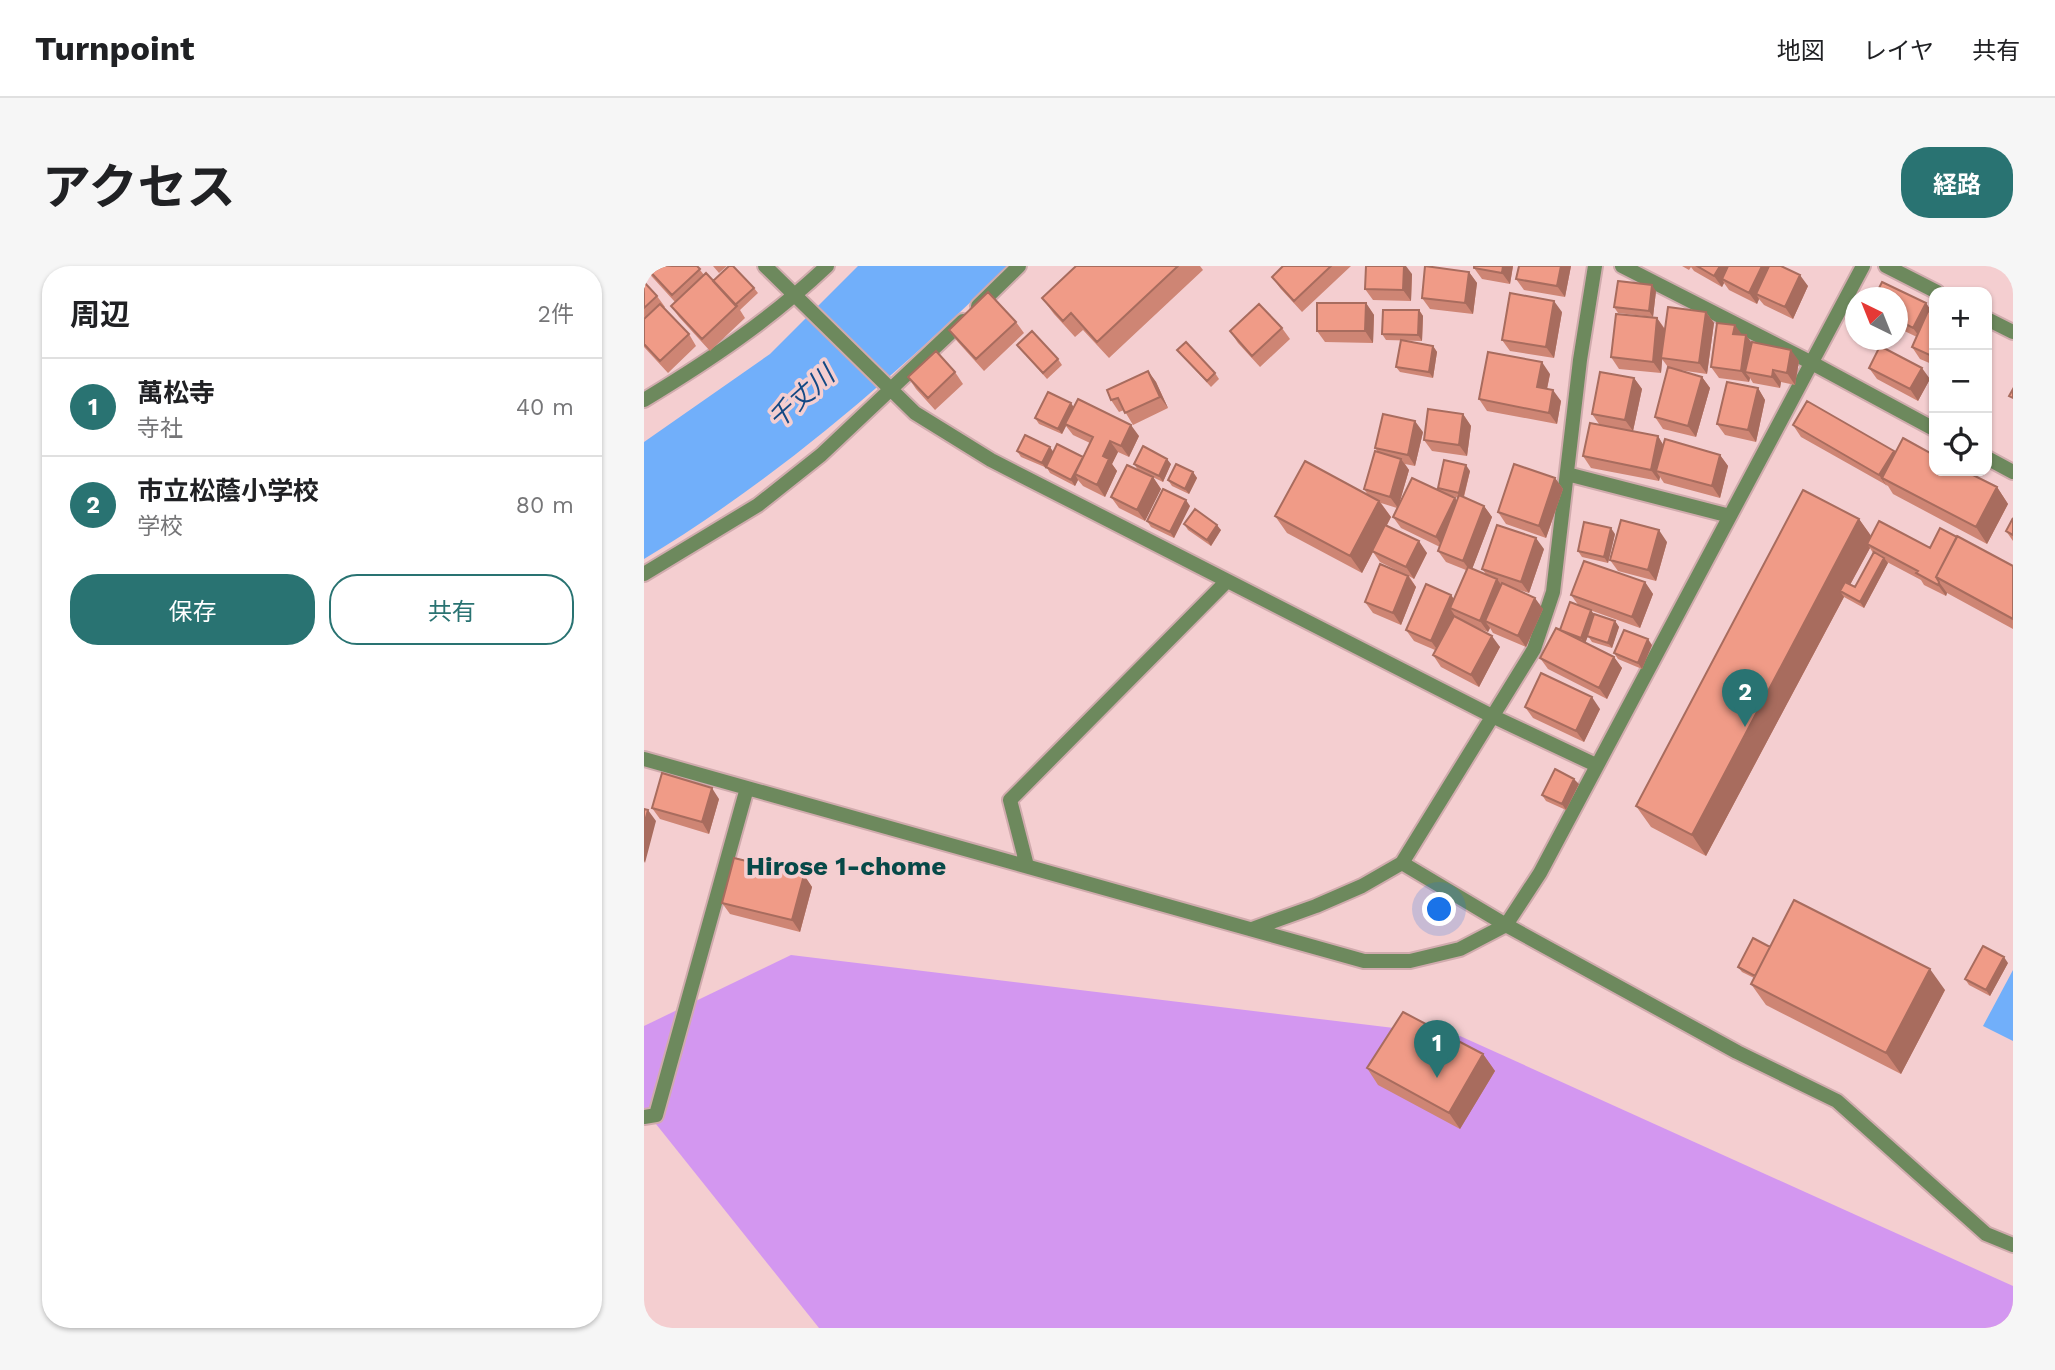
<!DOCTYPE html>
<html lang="ja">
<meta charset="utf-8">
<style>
body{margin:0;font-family:"Work Sans","Noto Sans JP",sans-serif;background:#f6f6f6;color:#202124}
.controls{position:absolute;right:21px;top:21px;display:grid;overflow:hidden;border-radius:14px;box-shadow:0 2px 5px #0004}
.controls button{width:63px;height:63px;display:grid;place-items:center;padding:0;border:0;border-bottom:2px solid #e0e0e0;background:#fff;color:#202124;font:35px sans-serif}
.compass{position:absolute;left:1201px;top:21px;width:63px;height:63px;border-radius:50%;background:#fff;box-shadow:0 2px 5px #0004;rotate:317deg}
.you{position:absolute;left:796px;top:644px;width:24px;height:24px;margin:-18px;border:5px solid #fff;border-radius:50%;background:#1a73e8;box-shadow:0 0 0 10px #1a73e833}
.badge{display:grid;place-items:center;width:46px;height:46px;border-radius:50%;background:#297372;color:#fff;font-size:23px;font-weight:700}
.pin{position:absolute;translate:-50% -58px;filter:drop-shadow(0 2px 4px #0008)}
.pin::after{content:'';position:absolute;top:37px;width:24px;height:21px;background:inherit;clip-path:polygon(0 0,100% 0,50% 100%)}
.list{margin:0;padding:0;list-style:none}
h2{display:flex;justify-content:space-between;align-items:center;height:91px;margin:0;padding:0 28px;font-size:30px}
h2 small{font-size:23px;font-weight:400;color:#757577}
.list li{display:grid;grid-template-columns:46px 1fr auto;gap:21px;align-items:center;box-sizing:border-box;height:98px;padding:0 28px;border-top:2px solid #e0e0e0}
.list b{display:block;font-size:26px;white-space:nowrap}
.list p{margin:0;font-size:23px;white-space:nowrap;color:#757577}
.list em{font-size:23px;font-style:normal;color:#757577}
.actions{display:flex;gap:14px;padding:21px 28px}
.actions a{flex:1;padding:16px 0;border:2px solid #297372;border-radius:28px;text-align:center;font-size:24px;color:#297372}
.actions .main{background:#297372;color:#fff}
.icon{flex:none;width:38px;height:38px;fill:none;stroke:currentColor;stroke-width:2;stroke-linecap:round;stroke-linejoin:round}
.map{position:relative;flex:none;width:1369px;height:1062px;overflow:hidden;border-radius:28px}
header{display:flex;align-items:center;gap:42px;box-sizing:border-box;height:98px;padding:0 35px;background:#fff;border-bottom:2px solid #e0e0e0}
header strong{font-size:33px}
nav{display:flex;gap:38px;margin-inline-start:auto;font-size:24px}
.intro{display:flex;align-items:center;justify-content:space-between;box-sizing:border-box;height:168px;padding:0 42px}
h1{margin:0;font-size:49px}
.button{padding:18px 32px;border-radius:28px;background:#297372;color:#fff;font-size:24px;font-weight:700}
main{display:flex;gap:42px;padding:0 42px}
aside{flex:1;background:#fff;border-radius:28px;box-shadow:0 2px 5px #0004}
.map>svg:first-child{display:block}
</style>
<header>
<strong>Turnpoint</strong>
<nav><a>地図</a><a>レイヤ</a><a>共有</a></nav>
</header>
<div class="intro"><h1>アクセス</h1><a class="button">経路</a></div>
<main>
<aside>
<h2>周辺<small>2件</small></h2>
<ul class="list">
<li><span class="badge">1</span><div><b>萬松寺</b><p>寺社</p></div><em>40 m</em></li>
<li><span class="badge">2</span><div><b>市立松蔭小学校</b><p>学校</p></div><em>80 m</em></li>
</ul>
<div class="actions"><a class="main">保存</a><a>共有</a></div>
</aside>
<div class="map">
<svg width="1369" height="1062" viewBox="0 0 1369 1062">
<rect width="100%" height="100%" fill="#f4ced0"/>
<!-- green -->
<path fill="#d397f0" d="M147 689 816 770 1369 1020V1062H175L0 843V760Z"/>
<!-- water -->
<path fill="#71affa" d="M214 0H364C253 109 133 213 0 293V176L126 88Z
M1369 704V775L1339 760Z"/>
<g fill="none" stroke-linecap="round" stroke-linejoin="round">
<defs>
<path id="street" d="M121 0 271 147 347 194 848 450 952 499
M978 0 1168 97 1290 163
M1242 0 1293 26
M334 40 375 0
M1343 53 1369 66
M0 134C66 94 126 54 183 0
M1343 192 1369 206
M923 208 1086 250
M0 308 114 239 177 189 319 55
M0 493 720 695H766L816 683 862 659 896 607 1219 0
M758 597 890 383 909 326 936 94 951 0
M383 600 366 534 583 315
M608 663 672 640 718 620 758 597 862 659 1093 786 1193 835 1342 968 1369 979
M0 851 12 849 103 522"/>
</defs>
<!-- street casing -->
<use href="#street" stroke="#d0abad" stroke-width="18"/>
<!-- street -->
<use href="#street" stroke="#6d895d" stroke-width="14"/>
</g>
<!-- wall -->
<path fill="#ce8574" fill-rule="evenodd" d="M0 0H53L60 9 69 15 110 22 114 27 96 44 101 52 66 85 35 51 27 40 31 36 0 2Z
M69 0H83L75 7Z
M432 0H556L559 4 465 92 439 64 431 71 410 48 398 32Z
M639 0H707L658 46 636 22 628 11Z
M830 0H869L866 18 838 13 830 2Z
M927 0 921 31 880 24 872 13Z
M1038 0H1137L1164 20 1149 53 1120 39 1115 33 1113 38 1085 24 1080 17 1078 21 1050 5 1047 1 1045 4Z
M825 6 833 17 829 48 786 43 778 32Z
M768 8 767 35 729 34 721 23Z
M0 16 13 30 21 41 20 42 45 68 52 80 24 107 0 81Z
M1012 25 1009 51 974 47 970 41Z
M1254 32 1282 37 1288 47 1290 48V99L1276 93 1268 81 1273 71 1254 62Z
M722 37 730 49 729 77 681 76 673 65Z
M775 44 779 50 778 75 742 74 738 68Z
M918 46 910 92 866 85 858 74Z
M1062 46 1070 57 1063 108 1035 104 1058 111 1066 122 1052 171 1019 163 1011 151 1024 101 1018 93 1017 107 975 103 967 91 1013 52 1021 63Z
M372 56 380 67 340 105 313 75 305 64Z
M638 62 646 73 616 101 594 77 586 65Z
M1097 69H1102L1107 77 1155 95 1151 119 1137 116 1136 122 1109 117 1106 112 1105 116 1075 112 1067 101Z
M373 79 414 93 418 99 403 113Z
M789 80 793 86 789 112 756 106 752 101Z
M533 84 571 107 575 113 567 121Z
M1225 102 1286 113 1274 135 1233 113Z
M504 105 512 116 524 142 489 159 480 144 475 146 467 134Z
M311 106 319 118 291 144 272 123 264 111Z
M906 108 903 123 917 135 913 158 843 145 835 133Z
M990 112 998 123 989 165 1014 170 1019 179 1076 189 1084 200 1076 232 1020 217 1016 211 1015 215 947 202 939 190 955 158 948 148Z
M1114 122 1121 134 1112 176 1081 169 1073 158Z
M429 141 495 170 485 191 474 186 468 198 473 205 461 231 439 220 434 214 431 220 406 207 403 202 377 191 373 185 406 181 409 186 439 191 446 177 429 169 422 160 418 168 395 158 391 152Z
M819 148 827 160 823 190 788 185 780 174Z
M1149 159 1250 185 1251 186 1353 221 1364 238 1343 278 1249 228 1244 220 1157 171Z
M779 166 771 200 761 198 765 204 755 238 796 225 794 222 826 205 820 231 840 240 848 251 828 303 842 308 838 303 900 283 885 327 872 323 899 343 882 381 849 367 846 362 844 366 831 361 856 381 835 421 797 401 789 389 791 384 770 375 762 364 807 329 810 333 822 304 802 296 794 285 796 281 757 262 749 251 753 242 737 237 747 251 743 259 783 287 770 313 765 310 772 321 757 359 729 347 721 336 760 308 736 296 729 286 718 307 643 267 631 250 724 229 720 223 734 186 731 182ZM804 229 815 232 813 236Z
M490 198H527L519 216 494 204Z
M549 206 553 212 545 228 528 220 524 214Z
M509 211 517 223 501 255 475 242 467 231Z
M911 212 919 223 902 272 862 258 854 246Z
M546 240 530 272 507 261 503 255Z
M1369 252V275L1362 265Z
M1215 253 1227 270 1286 282 1369 300V363L1303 327 1302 330 1280 319 1277 314 1243 296 1244 297 1220 342 1200 331 1062 590 1007 561 992 540ZM1226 282 1229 287 1211 321 1206 319Z
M540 258 577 264 567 280 544 264Z
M971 268 964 297 938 291 934 285Z
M1023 276 1012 315 974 305 966 294Z
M1001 316 1009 328 996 362 943 343 947 344 950 349 971 355 975 361 968 382 948 376 944 370 941 377 970 391 978 402 963 433 904 403 896 392 916 364 935 340 927 329Z
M1008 379 998 403 974 393 970 387Z
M881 441 956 443 940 476 889 452Z
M935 518 922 544 902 535 898 529Z
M75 533 65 568 16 553 8 542Z
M160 609 168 621 156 666 86 648 78 637Z
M1126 681 1301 724 1257 808 1122 739 1107 718 1110 712 1098 706 1094 701Z
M1364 697 1346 730 1325 719 1321 713Z
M839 788 851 805 816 863 734 819 723 802Z"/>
<!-- shaded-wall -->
<path fill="#a86c5e" d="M760 0H762L768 8 767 35 759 24Z
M859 0H869L866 18 858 7Z
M917 0H927L921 31 913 20Z
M1076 0H1091L1078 13 1080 17 1078 21 1070 10Z
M1118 0H1128L1112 28 1115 33 1113 38 1105 27Z
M825 6 833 17 829 48 821 37Z
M1156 9 1164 20 1149 53 1141 41Z
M1008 19 1012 25 1009 51 1005 45Z
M910 35 918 46 910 92 902 81Z
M722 37 730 49 729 77 721 65Z
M1282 37 1290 49 1277 73 1269 62Z
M775 44 779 50 778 75 774 69Z
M1062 46 1070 57 1063 108 1055 97Z
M1013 52 1021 64 1017 107 1009 96Z
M1091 59 1099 70 1089 68Z
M1102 69 1110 80 1101 106 1106 112 1105 116 1097 105Z
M789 80 793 86 789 112 785 106Z
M1147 84 1155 95 1151 119 1143 107Z
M898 96 906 108 901 132 893 121Z
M1278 102 1286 113 1274 135 1266 123Z
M1129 104 1137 116 1136 122 1128 111Z
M504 105 512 116 524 142 516 131Z
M1058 111 1066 122 1052 171 1044 160Z
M990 112 998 123 989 165 981 154Z
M1114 122 1121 134 1112 176 1104 164Z
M909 124 917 135 913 158 905 147Z
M427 137 431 143 421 158 422 160 418 168 414 163Z
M819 148 827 160 823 190 815 179Z
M771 155 779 166 771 200 764 189Z
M487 159 495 170 485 191 477 180Z
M1014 170 1021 182 1012 205 1016 211 1015 215 1007 204Z
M466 175 474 186 468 198 473 205 461 231 453 219 459 190Z
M406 181 410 187 402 203 398 197Z
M1250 185 1258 196 1238 212 1243 221 1235 209Z
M1076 189 1084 200 1076 232 1068 220Z
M439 191 431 208 434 214 431 220 427 214Z
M523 193 527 198 519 216 515 210Z
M757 193 765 204 754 242 746 231Z
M822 199 826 205 819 233 815 227Z
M549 206 553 212 545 228 541 223Z
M509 211 517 223 501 255 493 244Z
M911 212 919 223 902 272 895 260Z
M1353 221 1364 238 1343 278 1332 261Z
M811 232 819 244 800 283 792 271Z
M542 234 546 240 530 272 526 266Z
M735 235 747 251 718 307 706 290Z
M840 240 848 251 827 306 819 295Z
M1215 253 1230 274 1223 278 1226 282 1201 328 1196 325 1200 331 1062 590 1048 569Z
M573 259 577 264 567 280 563 274Z
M967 262 971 268 964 297 960 291Z
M1015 264 1023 276 1012 315 1004 304Z
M892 272 900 283 885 327 877 316Z
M775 275 783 287 770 313 762 301Z
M1240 292 1244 297 1220 342 1216 336Z
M764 310 772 321 757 359 749 347Z
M853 313 861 324 841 355 846 362 844 366 836 355Z
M1001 316 1009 328 996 362 988 351Z
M1295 316 1303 327 1302 330 1294 319Z
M807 329 815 341 806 342 811 350 795 386 787 375Z
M891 332 899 343 882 381 874 370Z
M947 344 951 350 941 378 937 372Z
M971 355 975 361 968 382 964 377Z
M848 370 856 381 835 421 827 409Z
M1004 373 1008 379 998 403 994 397Z
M970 391 978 402 963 433 955 422Z
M948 431 956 443 940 476 932 465Z
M930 513 935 518 922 544 918 538Z
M68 522 75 533 65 568 58 556Z
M4 544 12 555 1 597 0 595V559Z
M160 609 168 621 156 666 148 654Z
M1360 691 1364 697 1346 730 1342 724Z
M1286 703 1301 724 1257 808 1242 787Z
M839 788 851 805 816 863 805 847Z"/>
<!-- building -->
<path fill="#f09b87" stroke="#a86c5e" stroke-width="2" d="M1 0H53L56 3 28 29Z
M85 0H89L110 22 91 39 69 15Z
M432 0H534L453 76 427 47 419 55 398 32Z
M639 0H687L650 35 628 11Z
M722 0H760L759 24 721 23Z
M781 0 825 6 821 37 778 32Z
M830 0H859L858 7 830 2Z
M875 0H917L913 20 872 13Z
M1053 0H1076L1070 10Z
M1084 0H1118L1105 27 1078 13Z
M1125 0H1137L1156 9 1141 41 1112 28Z
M62 7 93 40 58 73 27 40Z
M974 15 1008 19 1005 45 970 41Z
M0 16 13 30 0 42Z
M1238 16 1282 37 1269 62 1254 54V32H1230Z
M344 26 372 56 332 93 305 64Z
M866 27 910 35 902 81 858 74Z
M673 37H722L721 65H673Z
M16 38 45 68 16 95 0 78V53Z
M615 38 638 62 608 90 586 65Z
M1024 41 1062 46 1055 97 1017 92Z
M739 44H775L774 69 738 68Z
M1284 45 1290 48V91L1268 81Z
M972 48 1013 52 1009 96 967 91Z
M1073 57 1091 59 1089 68 1102 69 1097 105 1067 101Z
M388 65 414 93 399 107 373 79Z
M757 74 789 80 785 106 752 101Z
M542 76 571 107 563 115 533 84Z
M1108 76 1147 84 1143 107 1129 104 1128 111 1101 106Z
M1236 80 1278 102 1266 123 1225 102Z
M292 85 311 106 284 132 264 111Z
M844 86 898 96 893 121 909 124 905 147 835 133Z
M1024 101 1058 111 1044 160 1011 151Z
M504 105 516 131 481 147 474 132 467 134 463 124Z
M956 106 990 112 981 154 948 148Z
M1083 116 1114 122 1104 164 1073 158Z
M1369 123V132L1365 130Z
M404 126 427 137 414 163 391 152Z
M434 133 487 159 477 180 466 175 459 190 465 193 453 219 431 208 449 171 421 158Z
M1163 135 1250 185 1235 209 1149 159Z
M784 143 819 148 815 179 780 174Z
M739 148 771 155 764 189 731 182Z
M946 157 1014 170 1007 204 939 190Z
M381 169 406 181 398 197 373 185Z
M1259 172 1290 189V205H1321L1353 221 1332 261 1238 212Z
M1021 173 1076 189 1068 220 1012 205Z
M413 178 439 191 427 214 402 201Z
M499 180 523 193 515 210 490 198Z
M731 185 757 193 746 231 720 223Z
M800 194 822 199 815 227 794 222Z
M661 195 735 235 706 290 631 250Z
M532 198 549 206 541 223 524 214Z
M870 198 911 212 895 260 854 246Z
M483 199 509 211 493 244 467 231Z
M768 212 811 232 792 271 749 251Z
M519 223 542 234 526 266 503 255Z
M1159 224 1215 253 1048 569 992 540Z
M815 229 840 240 819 295 794 285Z
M551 243 573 259 563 274 540 258Z
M1369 252V269L1362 265Z
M977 254 1015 264 1004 304 966 294Z
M1235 255 1286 282 1296 262 1313 271 1292 311 1295 316 1294 319 1272 307 1274 305 1223 278Z
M940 256 967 262 960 291 934 285Z
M741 259 775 275 762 301 728 285Z
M853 259 892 272 877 316 838 303Z
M1313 270 1369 300V353L1292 311Z
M1230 286 1240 292 1216 336 1196 325 1201 316 1211 321Z
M940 295 1001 316 988 351 927 329Z
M736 298 764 310 749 347 721 336Z
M824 301 853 313 836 355 806 342Z
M858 317 891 332 874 370 841 355Z
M782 318 807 329 787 375 762 364Z
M926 336 947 344 937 372 916 364Z
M950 348 971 355 964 377 943 370Z
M810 350 848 370 827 409 789 389Z
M912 362 970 391 955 422 896 392Z
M980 364 1004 373 994 397 970 387Z
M897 407 948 431 932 465 881 441Z
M911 503 930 513 918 538 898 529Z
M18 507 68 522 58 556 8 542Z
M0 543 4 544 0 559Z
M90 592 160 609 148 654 78 637Z
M1150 634 1286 703 1242 787 1107 718Z
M1109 672 1126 681 1111 710 1094 701Z
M1339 680 1360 691 1342 724 1321 713Z
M759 746 839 788 805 847 723 802Z"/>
<g text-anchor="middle" stroke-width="7" stroke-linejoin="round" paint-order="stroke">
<!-- water labels -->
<g font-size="26" font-style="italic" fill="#134984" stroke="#f4ced0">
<text transform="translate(157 131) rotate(-42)" y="9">千丈川</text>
</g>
<!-- neighbourhood labels -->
<g font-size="26" font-weight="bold" fill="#074948" stroke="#f4ced0">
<text x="202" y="609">Hirose 1-chome</text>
</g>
</g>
</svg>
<div class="controls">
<button>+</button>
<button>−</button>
<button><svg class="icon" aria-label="locate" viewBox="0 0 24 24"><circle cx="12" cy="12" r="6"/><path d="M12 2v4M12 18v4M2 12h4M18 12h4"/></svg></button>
</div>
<svg class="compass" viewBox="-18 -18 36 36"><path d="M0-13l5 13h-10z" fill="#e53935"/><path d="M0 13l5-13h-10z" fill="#757577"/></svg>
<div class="you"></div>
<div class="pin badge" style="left:793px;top:812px">1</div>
<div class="pin badge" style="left:1101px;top:461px">2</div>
</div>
</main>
